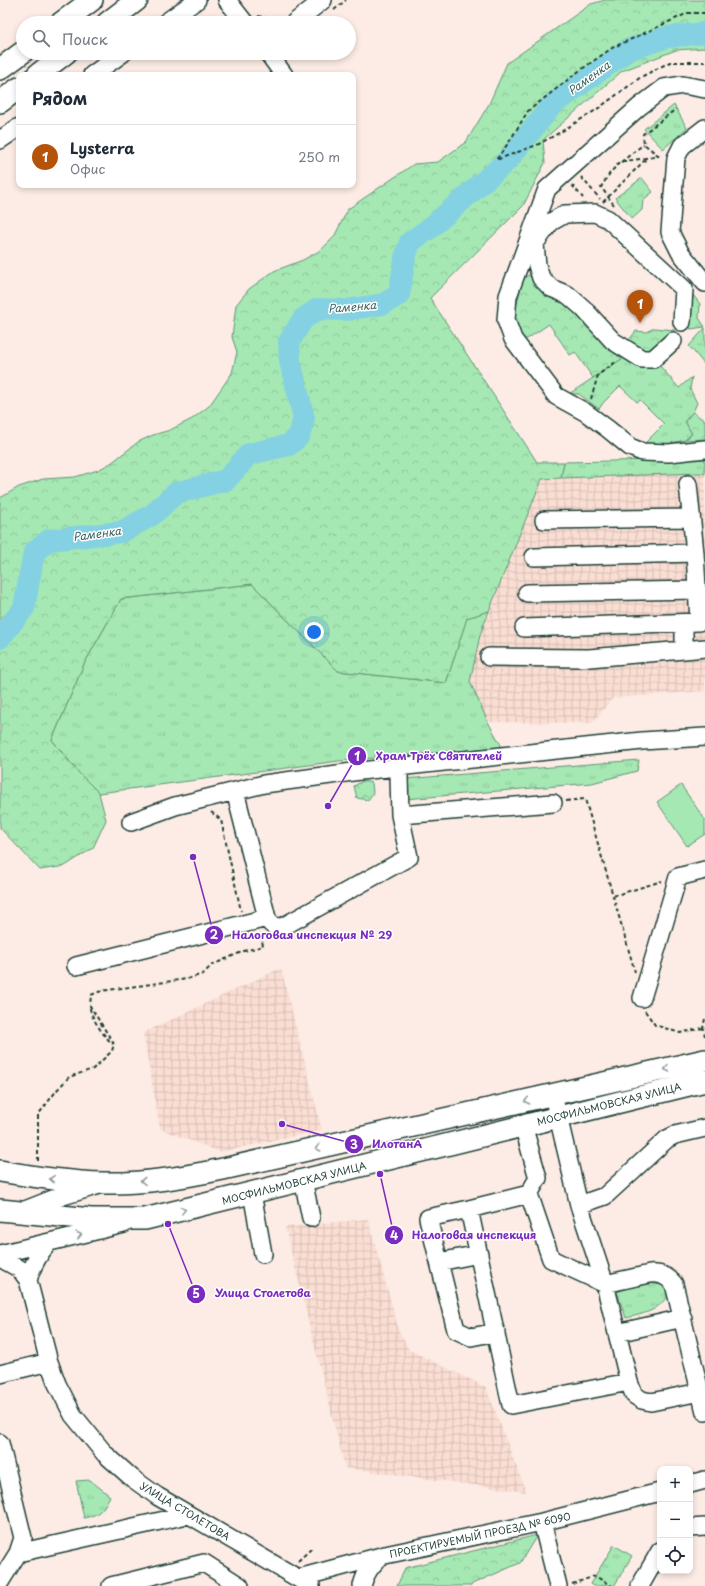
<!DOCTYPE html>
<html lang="ru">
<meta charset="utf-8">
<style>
body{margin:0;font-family:"Playpen Sans",sans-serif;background:#f2f2f3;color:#1f2937}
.controls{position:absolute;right:12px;bottom:12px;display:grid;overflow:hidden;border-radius:8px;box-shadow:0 2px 6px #0003}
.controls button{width:36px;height:36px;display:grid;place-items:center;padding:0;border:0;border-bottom:1px solid #e0e1e3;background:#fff;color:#1f2937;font:20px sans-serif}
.you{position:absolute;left:314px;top:632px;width:14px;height:14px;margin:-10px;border:3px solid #fff;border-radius:50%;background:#1a73e8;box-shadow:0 0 0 6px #1a73e833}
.badge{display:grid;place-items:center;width:26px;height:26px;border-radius:50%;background:#b45309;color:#fff;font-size:13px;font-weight:700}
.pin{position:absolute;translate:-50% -33px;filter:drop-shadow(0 1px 2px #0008)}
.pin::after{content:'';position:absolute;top:21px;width:14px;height:12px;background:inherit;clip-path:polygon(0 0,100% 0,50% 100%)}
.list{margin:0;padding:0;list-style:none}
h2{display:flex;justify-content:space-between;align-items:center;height:52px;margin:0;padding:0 16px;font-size:17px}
h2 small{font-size:13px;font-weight:400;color:#747a83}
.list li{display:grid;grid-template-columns:26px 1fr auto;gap:12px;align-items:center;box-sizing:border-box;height:64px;padding:0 16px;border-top:1px solid #e0e1e3}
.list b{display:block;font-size:15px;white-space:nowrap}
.list p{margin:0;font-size:13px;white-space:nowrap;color:#747a83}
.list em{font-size:13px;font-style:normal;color:#747a83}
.icon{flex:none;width:22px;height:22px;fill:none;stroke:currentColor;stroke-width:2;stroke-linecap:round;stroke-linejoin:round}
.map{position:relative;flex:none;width:705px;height:1586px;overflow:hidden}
.search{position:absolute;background:#fff;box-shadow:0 2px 6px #0003;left:16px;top:16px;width:340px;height:44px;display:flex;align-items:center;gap:10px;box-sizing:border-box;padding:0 14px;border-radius:22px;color:#747a83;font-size:15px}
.panel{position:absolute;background:#fff;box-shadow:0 2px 6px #0003;left:16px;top:72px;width:340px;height:116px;border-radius:8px}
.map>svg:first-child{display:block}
</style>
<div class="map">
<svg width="705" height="1586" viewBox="0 0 705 1586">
<defs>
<pattern id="industrial-grid" width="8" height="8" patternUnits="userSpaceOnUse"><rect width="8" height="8" fill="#faded3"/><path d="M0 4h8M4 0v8" fill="none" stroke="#d6bfb6"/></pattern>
<pattern id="grass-tufts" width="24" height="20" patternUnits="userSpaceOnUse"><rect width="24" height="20" fill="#a5e8b3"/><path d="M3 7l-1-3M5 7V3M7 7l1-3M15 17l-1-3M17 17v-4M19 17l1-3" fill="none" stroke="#8ec89b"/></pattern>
<pattern id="forest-crowns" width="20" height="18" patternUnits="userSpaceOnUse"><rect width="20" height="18" fill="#a5e8b3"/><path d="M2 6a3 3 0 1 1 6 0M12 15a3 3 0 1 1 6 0" fill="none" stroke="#8ec89b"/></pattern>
</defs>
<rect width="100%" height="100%" fill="#fcece5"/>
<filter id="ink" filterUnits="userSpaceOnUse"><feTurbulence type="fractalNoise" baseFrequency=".025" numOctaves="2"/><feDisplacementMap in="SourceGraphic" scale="8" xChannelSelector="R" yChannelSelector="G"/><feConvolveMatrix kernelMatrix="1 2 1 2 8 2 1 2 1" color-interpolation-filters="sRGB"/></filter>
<g filter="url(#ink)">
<!-- industrial -->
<path fill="url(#industrial-grid)" d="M699 473 705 474V691L613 698 592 723 488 722 470 682 480 635 542 479Z
M281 968 322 1130 221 1152 160 1129 143 1033Z
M368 1219 399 1331 409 1350 486 1387 526 1492 345 1468 285 1227Z"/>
<!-- grass -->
<path fill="url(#grass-tufts)" stroke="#629274" d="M674 105 687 128 663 149 644 129Z
M642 178 653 192 643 200 642 210 632 219 615 198Z
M693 295 700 304 699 318 705 327 690 329Z
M705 328V365L689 346Z
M623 358 641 367 660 366 679 388 692 377 690 389 697 403 693 412 685 421 692 434 685 440 648 448 639 447 641 441 644 444 664 424 640 400 637 402 620 386 603 403 599 409 579 394H569Z
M705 459V474L699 473 561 478 564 462Z
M252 584 338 671 446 683 467 617 489 611 480 635 470 682 488 722 502 747 339 761 99 793 78 772 52 740 84 664 121 599Z
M639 760 637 771 592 783 405 799 404 779Z
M643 1282 662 1285 671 1291C659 1311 647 1313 626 1318L617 1292Z
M90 1480 110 1496C103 1510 99 1515 84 1518L76 1481Z
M614 1545 632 1556 614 1586H593L590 1584Z"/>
<!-- forest -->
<path fill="url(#forest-crowns)" stroke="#629274" d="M605 0H705V48L676 50 622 71 543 140 545 163 523 206 430 298 537 462H564L561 478 542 479 489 611 467 618 446 683 338 671 252 584 121 599 84 664 52 740 78 772 99 793 106 820 93 848 65 866 40 870 0 828V498L19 487 43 479 75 477 98 470 111 463 138 442 153 435 170 430 192 419 209 406 232 373 237 352 232 337 236 305 249 289 274 271 303 260 321 250 334 237 348 209 414 164 438 162 466 142 489 104 507 63 591 4Z
M529 275 534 281 563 298 623 358 593 378 575 352 570 355 549 324 527 339H519L513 320 523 278Z
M654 328 675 330C666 340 653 358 638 350 634 348 631 343 629 340L636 331 646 332Z
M693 412 705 421V439L685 440 692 434 685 421Z
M363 781 372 783 373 793 368 800 357 798 354 786Z
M537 1535 520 1563 472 1584 471 1586H397L405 1568Z"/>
<!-- garden -->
<path fill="#a5e8b3" stroke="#629274" d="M681 785 705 820V834L687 846 657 802Z"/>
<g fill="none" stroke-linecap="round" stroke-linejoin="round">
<!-- river -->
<path stroke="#84d1e3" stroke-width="22" d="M0 638 24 608 34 552 49 540 121 532 152 515 176 493 226 480 249 454 289 445 299 436 304 418 290 361 289 342 303 319 318 309 346 310 383 304 399 295 405 258 410 242 429 229 507 161 552 105 628 50 667 37 705 33"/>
<defs>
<path id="minor" d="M227 0 245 23
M165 23 197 0
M294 23 323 0
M268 53 284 75
M92 75 123 53
M705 89 683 85 664 88 639 107 547 189 508 296 506 320 513 339 556 396 585 412 608 429 630 447 642 452 669 453 705 449
M705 128 682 146 676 158 670 232 680 252 705 283
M0 140 19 127
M534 234 537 265 541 278 551 288 568 295 583 308 613 341 642 359H653L673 341
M535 243 551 222 565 214 595 213 608 219 684 289 682 322
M544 520 691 518
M534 557 695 553
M527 593 698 590
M524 628 699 622 695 553 688 484
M684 650 705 648
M489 657 589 658 684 650V624
M395 768 399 776 400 815 553 803
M131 822 175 806 264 784 360 771 642 741 705 737
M267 918C271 926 275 928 284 926L409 857 400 815
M76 966 267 918 235 791
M642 998 678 877 705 870
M553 1095 579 1205 605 1284 617 1333 683 1318
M523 1125 538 1178 529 1194
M303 1180 311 1218
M252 1193 263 1254
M579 1205 605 1196 667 1139 675 1135 705 1128
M469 1209 529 1194 551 1259 605 1284 650 1274C661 1273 667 1276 674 1284L705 1412
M20 1212 53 1199 99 1185
M0 1254 124 1224
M0 1258 20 1269 28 1280 49 1362 57 1384 73 1415 105 1454 132 1478 157 1496 311 1586
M439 1262 479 1254
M28 1280C32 1265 38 1255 48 1243
M496 1332 471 1337 456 1330 428 1218 469 1209 511 1405 629 1382
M617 1333 629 1382 634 1395 642 1400 651 1402 700 1392
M0 1374 49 1362
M0 1443 23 1538 18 1553 0 1582
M690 1484 705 1480
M542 1522 558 1586
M690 1528 705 1527
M18 1553 187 1515
M299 1578 385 1555 542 1522 660 1492
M111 1586 204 1563 240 1586
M362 1586C365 1573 371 1566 380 1557
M640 1586 660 1551"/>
<path id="major" d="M61 23 92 0
M107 23 137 0
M0 69 23 52
M37 75 66 53
M0 102 19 88
M0 1171C34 1177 69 1182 104 1183 144 1184 184 1177 223 1169L705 1060
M0 1210 91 1219H145L705 1081"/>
</defs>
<!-- minor casing -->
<use href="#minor" stroke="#1f3d34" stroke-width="20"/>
<!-- major casing -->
<use href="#major" stroke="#1f3d34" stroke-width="24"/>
<!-- path -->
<path stroke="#1f3d34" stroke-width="2" stroke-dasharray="4 3" stroke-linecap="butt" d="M334 10 346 0
M705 13H688L612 48 579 71 528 111 509 142 496 160 537 145 559 133 596 110 641 77 670 62H705
M258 16 271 19 280 18
M659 156 644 144 643 134 676 109
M621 162 644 144
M581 177 600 199
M572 185 583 198
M603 202 647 158
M614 205 601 187 610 173 620 162 659 156
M591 399 598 375 617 361
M566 801 585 799 635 972
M211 812 221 820 241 911
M613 896 662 881
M90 1008C91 1018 105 1038 113 1044
M645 1011 655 1025 680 1033 703 1028
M705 1019 703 1028 705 1036
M38 1161V1115L57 1090 69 1077 93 1069 112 1051 114 1044 90 1006 91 995 101 991 187 979 203 974 212 965 244 951 263 946 261 935
M298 1561 312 1548
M572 1584 595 1576 612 1586"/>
<!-- minor -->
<use href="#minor" stroke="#fff" stroke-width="17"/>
<!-- major -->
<use href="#major" stroke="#fff" stroke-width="21"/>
</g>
<!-- one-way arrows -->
<defs><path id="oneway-chevron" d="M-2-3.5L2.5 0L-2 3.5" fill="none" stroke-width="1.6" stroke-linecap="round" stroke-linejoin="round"/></defs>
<g stroke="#8f9e9a">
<use href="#oneway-chevron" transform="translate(667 1069) rotate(167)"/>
<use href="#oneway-chevron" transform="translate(527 1101) rotate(168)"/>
<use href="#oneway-chevron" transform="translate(318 1148) rotate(167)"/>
<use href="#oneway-chevron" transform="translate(52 1179) rotate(-175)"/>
<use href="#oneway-chevron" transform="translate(143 1181) rotate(177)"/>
<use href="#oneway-chevron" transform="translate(183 1210) rotate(-14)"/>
<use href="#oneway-chevron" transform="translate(79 1235) rotate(-14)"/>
</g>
</g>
<g text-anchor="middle" stroke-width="3" stroke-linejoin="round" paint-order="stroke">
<!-- street labels -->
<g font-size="10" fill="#1f3d34" stroke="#fff">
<text transform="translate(609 1104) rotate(-14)" y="4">МОСФИЛЬМОВСКАЯ УЛИЦА</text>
<text transform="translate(294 1183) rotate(-14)" y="4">МОСФИЛЬМОВСКАЯ УЛИЦА</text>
<text transform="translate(185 1511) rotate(31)" y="4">УЛИЦА СТОЛЕТОВА</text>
<text transform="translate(480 1535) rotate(-12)" y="4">ПРОЕКТИРУЕМЫЙ ПРОЕЗД № 6090</text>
</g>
<!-- water labels -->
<g font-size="11" font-style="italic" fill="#386260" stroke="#fff">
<text transform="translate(589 78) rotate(-36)" y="4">Раменка</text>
<text transform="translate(352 307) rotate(-5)" y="4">Раменка</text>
<text transform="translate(97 534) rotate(-8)" y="4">Раменка</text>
</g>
</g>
<!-- callouts -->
<path fill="none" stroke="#7b2cbf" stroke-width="1.5" d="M328 806L357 756M193 857L214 935M282 1124L354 1144M380 1174L394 1235M168 1224L196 1294"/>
<g fill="#7b2cbf" stroke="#fff" stroke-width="1.5">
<circle cx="328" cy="806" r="4"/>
<circle cx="193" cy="857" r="4"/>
<circle cx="282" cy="1124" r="4"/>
<circle cx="380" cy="1174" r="4"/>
<circle cx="168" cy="1224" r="4"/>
<circle cx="357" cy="756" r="10"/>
<circle cx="214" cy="935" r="10"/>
<circle cx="354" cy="1144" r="10"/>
<circle cx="394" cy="1235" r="10"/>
<circle cx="196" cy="1294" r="10"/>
</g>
<g font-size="12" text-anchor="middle" font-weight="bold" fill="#fff">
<text x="357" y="761">1</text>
<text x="214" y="939">2</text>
<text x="354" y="1149">3</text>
<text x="394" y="1240">4</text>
<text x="196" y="1298">5</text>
</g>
<g font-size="11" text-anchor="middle" font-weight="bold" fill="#7b2cbf" stroke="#fff" stroke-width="3" stroke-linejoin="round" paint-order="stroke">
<text x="439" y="760">Храм Трёх Святителей</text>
<text x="312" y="939">Налоговая инспекция № 29</text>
<text x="397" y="1148">ИлотанА</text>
<text x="474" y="1239">Налоговая инспекция</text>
<text x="263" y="1297">Улица Столетова</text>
</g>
</svg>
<div class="controls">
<button>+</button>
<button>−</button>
<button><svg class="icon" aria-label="locate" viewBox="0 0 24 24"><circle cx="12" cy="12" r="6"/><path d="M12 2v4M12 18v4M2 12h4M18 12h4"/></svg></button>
</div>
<div class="you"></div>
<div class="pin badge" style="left:640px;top:323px">1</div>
<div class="search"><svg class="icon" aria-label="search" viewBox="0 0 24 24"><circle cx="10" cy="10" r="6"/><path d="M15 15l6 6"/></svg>Поиск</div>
<section class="panel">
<h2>Рядом<small></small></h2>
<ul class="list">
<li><span class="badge">1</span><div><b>Lysterra</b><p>Офис</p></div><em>250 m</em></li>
</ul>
</section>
</div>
